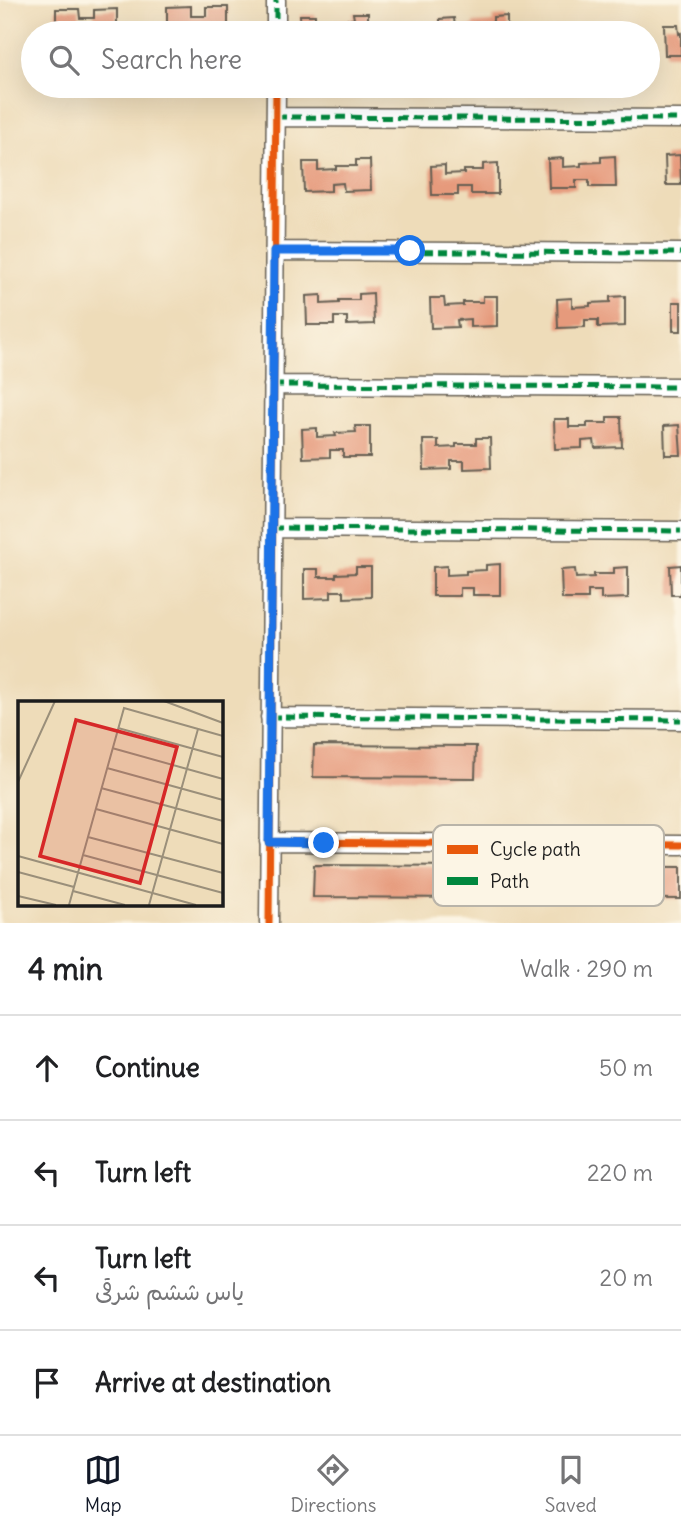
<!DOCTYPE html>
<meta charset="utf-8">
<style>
body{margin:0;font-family:Delius,"Playpen Sans Arabic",sans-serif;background:#f2f2f2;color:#202124}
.stop{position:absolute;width:21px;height:21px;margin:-16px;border:5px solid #1a73e8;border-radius:50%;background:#fff}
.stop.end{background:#1a73e8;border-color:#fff;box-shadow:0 2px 7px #0008}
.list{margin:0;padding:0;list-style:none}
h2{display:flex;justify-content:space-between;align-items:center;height:91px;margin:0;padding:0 28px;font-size:30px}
h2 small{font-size:23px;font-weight:400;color:#757577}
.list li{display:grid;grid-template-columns:46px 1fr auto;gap:21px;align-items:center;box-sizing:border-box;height:105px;padding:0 28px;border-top:2px solid #e0e0e0}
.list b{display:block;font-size:26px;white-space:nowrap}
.list p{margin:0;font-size:23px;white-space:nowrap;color:#757577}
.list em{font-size:23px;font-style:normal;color:#757577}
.icon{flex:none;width:38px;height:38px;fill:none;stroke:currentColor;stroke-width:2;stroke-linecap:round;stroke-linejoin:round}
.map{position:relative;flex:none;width:681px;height:923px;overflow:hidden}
.search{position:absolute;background:#fff;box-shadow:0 7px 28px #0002;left:21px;right:21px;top:21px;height:77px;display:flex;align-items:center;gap:18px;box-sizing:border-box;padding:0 24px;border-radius:38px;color:#757577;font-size:26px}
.sheet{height:511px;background:#fff}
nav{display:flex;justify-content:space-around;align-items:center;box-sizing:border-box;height:98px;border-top:2px solid #e0e0e0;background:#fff;font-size:19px;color:#757577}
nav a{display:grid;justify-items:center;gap:4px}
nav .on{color:#111827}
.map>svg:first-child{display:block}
</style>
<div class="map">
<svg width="681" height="923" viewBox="0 0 681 923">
<rect width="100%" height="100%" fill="#fcf5e5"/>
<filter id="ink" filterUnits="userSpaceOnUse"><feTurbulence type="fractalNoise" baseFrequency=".0143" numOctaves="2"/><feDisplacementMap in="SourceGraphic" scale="14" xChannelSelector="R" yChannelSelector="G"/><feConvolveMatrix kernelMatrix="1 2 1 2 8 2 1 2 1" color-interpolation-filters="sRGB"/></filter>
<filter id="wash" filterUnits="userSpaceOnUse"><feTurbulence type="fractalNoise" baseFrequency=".00686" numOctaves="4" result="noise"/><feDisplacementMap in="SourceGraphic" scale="28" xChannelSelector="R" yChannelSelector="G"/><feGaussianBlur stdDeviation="1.57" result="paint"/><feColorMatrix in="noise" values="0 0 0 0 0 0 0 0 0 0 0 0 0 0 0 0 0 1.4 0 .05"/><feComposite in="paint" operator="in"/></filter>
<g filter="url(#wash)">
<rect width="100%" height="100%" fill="#eedcb9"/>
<g id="blocks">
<!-- building -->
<path fill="#e69a7c" d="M191 6V16H206V7H228V33H167V7Z
M56 9H79L80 18H94V10L117 9V33H56Z
M353 13H368V33H301L300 15H315V23H334L333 20 354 19Z
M507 16V33H440V19L454 18 455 27 473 26V23L493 22V17Z
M607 25H622V33H607Z
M664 25H678L679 34 681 33V55H665Z
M554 27H569V33H555Z
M680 155 681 185H666L665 156Z
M615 156 616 187H589V180H576V188H549L548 159 563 158V167L581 166V163L601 162V157Z
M356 160H370L371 190 344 191 343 183 331 184V191L304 192 303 162H318V170L336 169V166H356Z
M498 163V194H471V187H458V195H432L431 166 445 165V174L464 173V170H483V164Z
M373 293 374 324 347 325V317H334V325H307L306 296 321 295V304L339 303V300H359V294Z
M483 296H497V326L470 327V319L457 320 458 327 431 328 430 298H444L445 306 463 305V302H483Z
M625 296V326L598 327V320H585V327L558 328 557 299 572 298V307L590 306V303L610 302V297Z
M673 302H681V331H673Z
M607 417H621L622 447 595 448 594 440 582 441V448L555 449 554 419H569V427H587V423H607Z
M679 425 681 455H665L664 426Z
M355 426H370V457H343V450H330V457L303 458 302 429 317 428V437L336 436 335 433 356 432Z
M476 438H490L491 468 464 469V461H451V469L424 470 423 440H438V448L456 447V444H476Z
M500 564V595H473V588H460V596H433V567L447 566V575L466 574V571L486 570V565Z
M681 565V595H671L670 566Z
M356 567H371V597L344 598V591H331V598L304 599V569H318V577H336V574L356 573Z
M628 567V598L601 599V591H588V599H562L561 570 575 569 576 578 594 577V574H614V568Z
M314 745 476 746 475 778 313 777Z
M314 865 475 866V898L313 897Z
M545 866 681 867V899L545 898Z"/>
</g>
</g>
<g filter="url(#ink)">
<use href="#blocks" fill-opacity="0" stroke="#665f53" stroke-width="2"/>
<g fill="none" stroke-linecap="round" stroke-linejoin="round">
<defs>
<path id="street" d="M276 33V0
M276 117 681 119
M274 251 681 253
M273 385 681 387
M272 528 681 531
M270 717 681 720
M269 842 681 845
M269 923 276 86"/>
</defs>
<!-- street casing -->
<use href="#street" stroke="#665f53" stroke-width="21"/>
<!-- street -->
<use href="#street" stroke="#fff" stroke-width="18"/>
<!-- quiet -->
<path stroke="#00873e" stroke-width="5" stroke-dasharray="10 5" stroke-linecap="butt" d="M276 33V0
M276 117 681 119
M274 251 681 253
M273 385 681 387
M272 528 681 531
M270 717 681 720"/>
<defs>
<path id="cycleway" d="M269 842 681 845
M269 923 276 86"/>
</defs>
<!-- cycleway casing -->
<use href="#cycleway" stroke="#fcf5e5" stroke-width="11"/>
<!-- cycleway -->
<use href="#cycleway" stroke="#e8590c" stroke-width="7"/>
</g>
</g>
<g fill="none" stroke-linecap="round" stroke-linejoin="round" filter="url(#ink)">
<!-- route -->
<path stroke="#1a73e8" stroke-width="9" d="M324 843 269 842 274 251H410"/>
</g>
<!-- overview -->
<g transform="translate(18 701)">
<rect width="205" height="205" fill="#eedcb9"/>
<path fill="none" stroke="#9a8f7a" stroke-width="2" d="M146 0 205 22M100 27 205 56M94 47 205 78M89 67 205 99M0 81 37 0M83 87 205 120M78 108 205 143M70 136 205 172M65 154 205 192M0 155 178 204M0 171 56 186M55 190 107 204M0 195 38 204M51 204 106 7 205 35M131 204 180 28"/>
<path fill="#d62828" fill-opacity="0.15" stroke="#d62828" stroke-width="3.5" d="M58 19 159 46 122 182 22 155Z"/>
<rect width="205" height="205" fill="none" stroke="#1c1c1c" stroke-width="3.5"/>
</g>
<!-- legend -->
<rect x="433" y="825" width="231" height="81" rx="10" fill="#fcf5e5" stroke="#b9b4a9" stroke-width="2"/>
<rect x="447" y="845" width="31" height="9" fill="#e8590c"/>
<rect x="447" y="877" width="31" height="8" fill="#00873e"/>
<g font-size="19" fill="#1c1c1c">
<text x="490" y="856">Cycle path</text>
<text x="490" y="888">Path</text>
</g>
</svg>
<div class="stop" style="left:410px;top:251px"></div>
<div class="stop end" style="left:324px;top:843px"></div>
<div class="search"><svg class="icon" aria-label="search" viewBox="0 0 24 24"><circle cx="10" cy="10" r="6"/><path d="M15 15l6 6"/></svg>Search here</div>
</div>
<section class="sheet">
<h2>4 min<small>Walk · 290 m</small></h2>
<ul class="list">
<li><svg class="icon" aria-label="ahead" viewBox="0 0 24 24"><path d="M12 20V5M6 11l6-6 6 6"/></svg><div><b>Continue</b></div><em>50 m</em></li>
<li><svg class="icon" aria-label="left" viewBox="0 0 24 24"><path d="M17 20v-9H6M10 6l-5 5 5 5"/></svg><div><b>Turn left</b></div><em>220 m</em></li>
<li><svg class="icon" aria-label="left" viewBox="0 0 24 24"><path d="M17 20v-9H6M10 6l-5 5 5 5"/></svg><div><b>Turn left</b><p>یاس ششم شرقی</p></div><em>20 m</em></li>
<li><svg class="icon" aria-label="arrive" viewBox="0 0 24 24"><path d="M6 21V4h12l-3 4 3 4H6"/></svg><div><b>Arrive at destination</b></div></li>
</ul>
</section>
<nav>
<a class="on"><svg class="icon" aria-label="map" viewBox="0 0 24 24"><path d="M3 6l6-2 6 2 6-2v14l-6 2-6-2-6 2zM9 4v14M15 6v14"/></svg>Map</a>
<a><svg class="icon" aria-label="directions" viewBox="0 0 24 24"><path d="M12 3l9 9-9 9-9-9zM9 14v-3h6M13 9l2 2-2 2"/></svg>Directions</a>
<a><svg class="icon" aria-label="saved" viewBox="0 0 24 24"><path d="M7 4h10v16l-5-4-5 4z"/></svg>Saved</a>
</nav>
